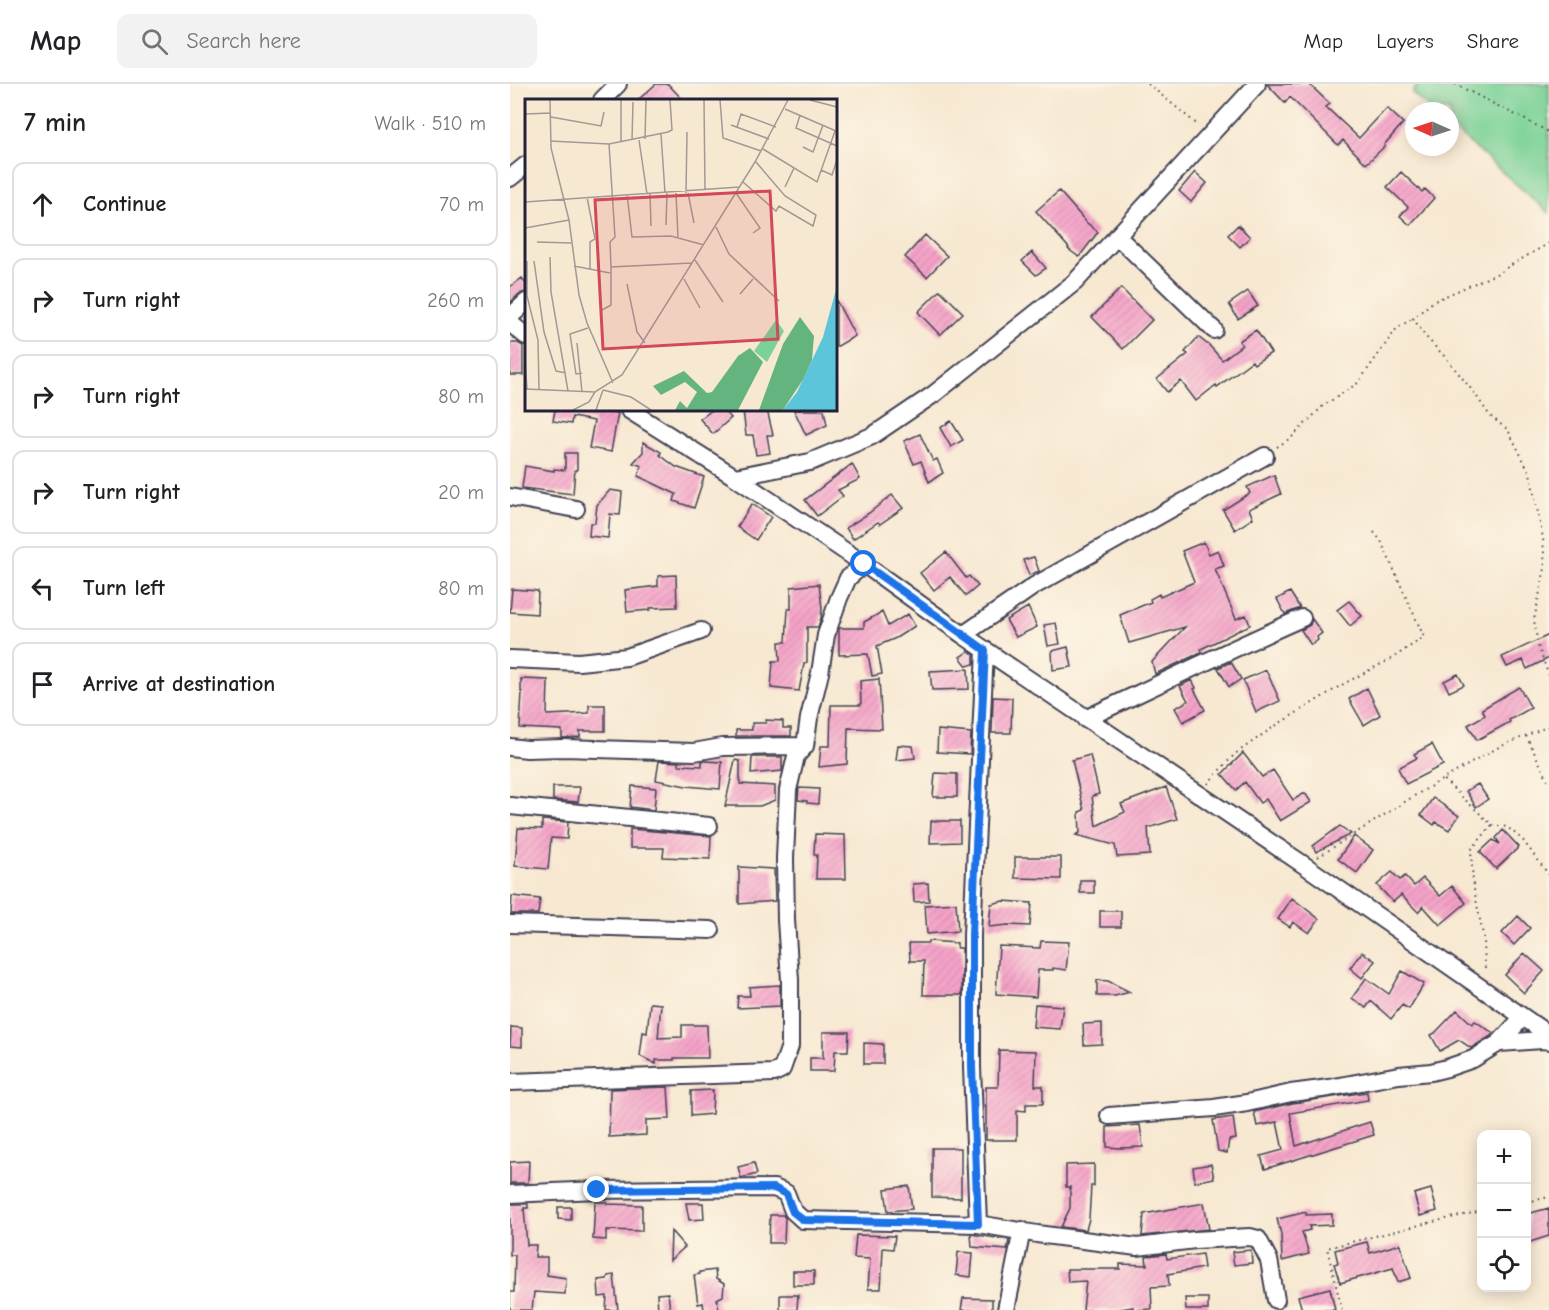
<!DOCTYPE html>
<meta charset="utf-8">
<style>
body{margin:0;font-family:"Comic Neue",sans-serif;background:#f2f2f2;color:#202124}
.controls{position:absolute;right:18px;bottom:18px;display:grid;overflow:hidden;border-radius:12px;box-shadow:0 3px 15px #0003}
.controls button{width:54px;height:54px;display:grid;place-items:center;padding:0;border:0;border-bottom:2px solid #e0e0e0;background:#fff;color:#202124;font:30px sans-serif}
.compass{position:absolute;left:895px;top:18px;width:54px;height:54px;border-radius:50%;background:#fff;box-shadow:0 3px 15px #0003;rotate:273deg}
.stop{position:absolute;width:18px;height:18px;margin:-14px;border:4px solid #1a73e8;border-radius:50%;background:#fff}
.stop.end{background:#1a73e8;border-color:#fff;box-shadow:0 2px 6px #0008}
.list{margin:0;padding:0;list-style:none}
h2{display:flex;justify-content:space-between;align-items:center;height:78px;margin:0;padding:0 24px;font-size:26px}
h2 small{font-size:20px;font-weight:400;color:#757577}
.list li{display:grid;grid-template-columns:39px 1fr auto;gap:18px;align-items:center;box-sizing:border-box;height:84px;margin:0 12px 12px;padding:0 12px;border:2px solid #e0e0e0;border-radius:12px}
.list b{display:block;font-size:22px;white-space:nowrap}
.list em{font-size:20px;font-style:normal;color:#757577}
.icon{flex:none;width:33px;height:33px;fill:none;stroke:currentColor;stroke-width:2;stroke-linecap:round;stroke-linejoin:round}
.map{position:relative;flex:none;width:1039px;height:1226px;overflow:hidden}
header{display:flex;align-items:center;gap:36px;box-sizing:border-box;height:84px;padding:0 30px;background:#fff;border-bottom:2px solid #e0e0e0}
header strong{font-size:28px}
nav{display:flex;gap:33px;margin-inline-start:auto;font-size:21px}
.search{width:420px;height:54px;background:#f2f2f2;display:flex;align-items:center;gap:15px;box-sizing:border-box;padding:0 21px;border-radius:12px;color:#757577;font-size:22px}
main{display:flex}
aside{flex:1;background:#fff}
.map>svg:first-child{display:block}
</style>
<header>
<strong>Map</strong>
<div class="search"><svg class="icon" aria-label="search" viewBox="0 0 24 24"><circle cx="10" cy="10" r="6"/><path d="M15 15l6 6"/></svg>Search here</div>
<nav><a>Map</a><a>Layers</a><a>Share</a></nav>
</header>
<main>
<aside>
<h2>7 min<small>Walk · 510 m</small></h2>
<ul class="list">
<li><svg class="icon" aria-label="ahead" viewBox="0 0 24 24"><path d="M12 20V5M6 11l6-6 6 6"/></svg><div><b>Continue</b></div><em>70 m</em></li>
<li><svg class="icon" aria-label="right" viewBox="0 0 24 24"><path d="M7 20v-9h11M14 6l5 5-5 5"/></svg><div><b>Turn right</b></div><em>260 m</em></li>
<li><svg class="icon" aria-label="right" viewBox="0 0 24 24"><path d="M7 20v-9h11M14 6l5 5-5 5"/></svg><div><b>Turn right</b></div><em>80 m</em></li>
<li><svg class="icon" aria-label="right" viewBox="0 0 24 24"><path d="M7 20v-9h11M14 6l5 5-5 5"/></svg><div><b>Turn right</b></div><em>20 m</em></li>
<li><svg class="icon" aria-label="left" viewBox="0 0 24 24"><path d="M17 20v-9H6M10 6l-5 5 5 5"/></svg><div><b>Turn left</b></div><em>80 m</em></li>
<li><svg class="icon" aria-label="arrive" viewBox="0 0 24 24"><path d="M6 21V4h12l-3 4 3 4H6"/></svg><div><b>Arrive at destination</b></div></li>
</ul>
</aside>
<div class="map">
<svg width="1039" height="1226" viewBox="0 0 1039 1226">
<defs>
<pattern id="building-hatch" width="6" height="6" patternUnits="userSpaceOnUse" patternTransform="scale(1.5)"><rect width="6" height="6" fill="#f5a3c8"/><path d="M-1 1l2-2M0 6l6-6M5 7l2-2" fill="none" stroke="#d28cad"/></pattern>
</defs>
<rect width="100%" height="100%" fill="#fcf5e5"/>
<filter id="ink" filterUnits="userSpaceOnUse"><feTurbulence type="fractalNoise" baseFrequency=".0167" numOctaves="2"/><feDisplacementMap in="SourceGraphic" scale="12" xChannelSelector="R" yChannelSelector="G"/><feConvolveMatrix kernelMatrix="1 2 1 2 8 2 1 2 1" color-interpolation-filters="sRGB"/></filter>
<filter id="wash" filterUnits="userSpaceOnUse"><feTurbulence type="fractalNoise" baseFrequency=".008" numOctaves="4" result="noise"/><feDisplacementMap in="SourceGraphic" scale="24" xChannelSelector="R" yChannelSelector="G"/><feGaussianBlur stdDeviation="1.35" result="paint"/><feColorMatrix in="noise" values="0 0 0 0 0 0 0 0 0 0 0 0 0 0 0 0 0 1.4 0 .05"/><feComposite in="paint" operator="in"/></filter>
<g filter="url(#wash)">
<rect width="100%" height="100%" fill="#f7e8d1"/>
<!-- green -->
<path fill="#7bd298" stroke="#4e7a6a" stroke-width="1.5" d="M908 0H1039V129L940 42V27H922L902 9Z"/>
<g id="blocks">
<!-- building -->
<path fill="url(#building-hatch)" d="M146 0H158L173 16H128Z
M757 0H799L820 20 816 23 849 54 877 24 893 39 874 61 875 62 856 80 833 56 828 61 780 13 775 19Z
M685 88 697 99 681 118 669 107Z
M891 88 912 108 915 105 924 114 900 141 890 132 898 123 877 103Z
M549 107 577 139 588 148 569 173 558 165 559 164 526 127Z
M728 141 740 153 730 163 718 151Z
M415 151 437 172 417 193 395 173Z
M522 168 536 184 526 191 512 177Z
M12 194 16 200V208L9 210 0 219V203Z
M611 204 642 236 613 265 582 233Z
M430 206 453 229 430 251 408 228Z
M738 207 748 222 728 235 719 220Z
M326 216 345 252 326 263Z
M746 246 761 269 744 280 742 277 707 303 706 301 686 317 671 297 657 308 647 295 678 270 675 268 688 253 697 260H698L712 276 732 261 729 257Z
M0 259H8L13 262V291H0Z
M45 326H87L108 329 101 368 79 364 84 337 62 333 61 340 43 337Z
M202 326H213L221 334 203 350 190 335Z
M233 326H257L263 351H257L260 369 246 371 243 351H236Z
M284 326H314L317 341 296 351Z
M441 337 453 356 441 363 430 344Z
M410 350 423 377 427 375 433 389 419 398 411 377 404 380 394 357Z
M133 358 151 368 150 371 166 383 194 393 184 424 164 417 166 410 128 392 132 382 123 379 133 368Z
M55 369H67V386H65L63 410 12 404 15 382 44 387V385L55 386Z
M342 380 350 395 328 406 333 412 307 432 295 416Z
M764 391 771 410 739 425 743 434 725 446 713 426 740 409 737 403Z
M100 406 112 408 110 431 100 430 98 454 79 452 80 439H85L87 421Z
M382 411 393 424 370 440 368 438 343 455 336 444 359 429Z
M242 420 261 433 246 456 227 443Z
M694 458 699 470 708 466 714 482 705 485 726 535 736 531 740 541 691 565 692 568 645 590 642 578 675 543 619 559 610 531 641 518 640 515 649 510 650 513 684 498 672 467Z
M436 468 456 494 459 492 468 502 456 512 440 493 424 506 410 489Z
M524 473 529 487 519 491 513 476Z
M166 491 167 523 140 524V526L117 528 115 506 148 502V492Z
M309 500 312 524 311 534 308 543H297V578L294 580 289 607 261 604 263 577H270L269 558H276L278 525H281V503Z
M2 505 28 507 27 530 0 528Z
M780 508 790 524 775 530 767 515Z
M839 517 852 532 840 542 827 526Z
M518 523 527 543 506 553 496 536Z
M372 528 378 542 398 530 405 542 386 554 367 562 372 590 362 592 358 570 329 571V544H354V538Z
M802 535 812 549 807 553 808 556 801 561 791 546 800 541Z
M546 539 550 560 538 562 534 541Z
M1039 551V574L1017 585 1013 576 997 583 992 573Z
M558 563 562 583 543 586 542 567Z
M459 567 464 571V580L457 582 450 573Z
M721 578 731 595 719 603 708 584Z
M458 585 459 605 422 606 420 587Z
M756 586 770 617 746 628 733 596Z
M948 590 954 601 939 608 934 597Z
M11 595 38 596 37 631 79 629V621H95V647H70V653L52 654V646L10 644 12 608H11Z
M369 595 372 645 338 644 337 680 309 683 311 662H320L321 621H351L350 597Z
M682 596 686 604 684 605 695 626 673 638 665 624 678 617 670 602Z
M1009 603 1021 624 999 636 1000 638 967 656 958 641 975 631 972 625Z
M857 604 870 631 854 641 839 615Z
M483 613 502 614 501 649H482Z
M256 636 273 637V644H281V652H226V646H242V639H256Z
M428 646 461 649 460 670 427 668Z
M922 660 933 681 896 700 888 684 907 674 904 670Z
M388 661 403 662 405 674 386 676Z
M733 669 752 693 763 686 783 716 795 709 801 718 770 737 756 715 750 719 735 698 726 706 712 690Z
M580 671 589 710 582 712 586 742 615 728 611 720 656 703 667 735 638 744 640 771 607 773 605 761 566 751 570 749 569 728 574 726 562 676Z
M242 673H272V687L241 690Z
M225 676 230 677V700L265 702V716L250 722H215Z
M149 677 169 678V681L192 682V677H195L212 678 210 705 176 702 146 696Z
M425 689 447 690V713H423Z
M968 700 978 715 966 723 956 707Z
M122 702 146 704 144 726 120 723Z
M43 703H70L68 718 43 716Z
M289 704 309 705 308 720 297 719V717L288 716Z
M923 714 949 732 939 746 926 738 924 741 911 731Z
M32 736 58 738 57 755 41 754 38 785 5 782 8 744 32 745Z
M421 737H450V758L420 759Z
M830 742 841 750 806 768 803 762Z
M120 745 201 752 200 775 153 773 154 764H120Z
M993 746 1009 763 986 785 970 768 983 756 990 760 986 754Z
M305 750 335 751 336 795H306L307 771H304Z
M844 752 863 766 847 789 828 775Z
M505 773H551V795L505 794Z
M229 783 264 785 265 817 229 820Z
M882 788 890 796 895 792 904 802 913 794 930 812 942 802 956 819 930 841 913 822 908 828 891 811 883 818 867 801Z
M570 796H584V809H570Z
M418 799 419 817 404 818 403 800Z
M2 812 30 815 28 830H1Z
M782 814 809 835 799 849 783 838 780 843 768 835Z
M493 817 522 819 520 842 498 841 479 843 481 820Z
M446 819 448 847 417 850 415 821Z
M590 827H611V843H590Z
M1008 832 1020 844 1004 861 992 849Z
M418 857 447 859V864H452V911H413L414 877H400L399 859H418Z
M531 857 559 858 556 886 543 884V886H528L526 913 486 910 489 862 530 864Z
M852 868 865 877 852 894 840 884Z
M1014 869 1034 887 1014 909 995 891Z
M892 887 914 900 899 925 892 921 881 935 861 917 856 924 842 914 856 894 879 910Z
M587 896 598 897 620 908 605 912H587Z
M270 901V922L227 924 228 912H240L239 903Z
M140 919 151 920 148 954 172 953V941H197L198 974H164V976H146V980L130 972 133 948 137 949Z
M525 920 553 922 550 945 523 943Z
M947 926 962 940 965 937 983 949 981 952 961 964 949 956 930 967 921 951 925 949Z
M592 939V960L574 961 573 940Z
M1 943 12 944V963L0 962Z
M313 948H339L338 967H325L324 987H300V974H313Z
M354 959 373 960V980H354Z
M489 966 526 967 525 1002H533V1020H516V1027L507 1026V1056H476V1003H488Z
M158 1003 160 1035 136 1036V1051L99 1053 100 1005Z
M203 1006 202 1030 181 1032V1007Z
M857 1008 858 1016 780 1029 786 1062 860 1038 864 1051 755 1085 751 1072 773 1066 767 1038 747 1042 744 1028 783 1019Z
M723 1033 726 1055 719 1056 717 1069 708 1067 703 1036Z
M630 1041 633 1063 610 1064 597 1063V1043Z
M422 1064H451V1114L422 1113Z
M19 1077 18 1099H0V1078Z
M244 1079 247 1090 231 1094 228 1083Z
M584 1080V1102H581L579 1135 576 1146 551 1143 560 1124V1103H556V1081Z
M701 1080 704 1094 685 1098 683 1083Z
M399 1102 402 1125 378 1127 375 1105Z
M921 1105 927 1127 910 1132 904 1110Z
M85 1118H97V1120L132 1121V1147L96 1146V1156L83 1155Z
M176 1119H193L194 1135 179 1136Z
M694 1119 699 1145 632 1152 634 1130Z
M0 1120H18V1124H14L17 1161H26L25 1173H37V1191L56 1194 55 1210 24 1208 22 1226H0V1208H4L5 1171H0Z
M48 1123H61V1136L48 1135Z
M1039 1124V1152L1017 1159V1130Z
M796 1128V1131L822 1130V1141L799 1142 800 1146 792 1148 799 1170 772 1177 771 1150 767 1135Z
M260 1131H273L275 1134 274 1159H259Z
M161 1147 175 1163 160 1176Z
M461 1150 499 1156 497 1166 462 1163Z
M346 1151 385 1152 383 1165 373 1164 371 1205H358L360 1175 344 1174Z
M857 1158 860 1169 890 1160 901 1194 888 1198 883 1184 830 1199 824 1180 828 1179 825 1166Z
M741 1166 742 1179 724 1181 722 1168Z
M448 1168 463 1169 461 1193 446 1191Z
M656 1170 657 1175 692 1170 694 1184 658 1190 659 1202 641 1203 642 1225 623 1226V1223L605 1226H573L576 1197 558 1198 557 1185H610V1180L637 1181 636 1172Z
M205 1186 206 1195 214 1200 213 1212 207 1215 209 1226H194L193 1219 188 1220 184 1191 190 1190V1188Z
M283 1187H304V1201H283Z
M104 1191 108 1226H96L97 1212 89 1213 88 1196 97 1195 98 1192Z
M820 1204 825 1226H792L788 1212Z
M158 1209 160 1226H148L147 1210Z
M270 1211H288L287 1226H270Z
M453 1214 482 1215V1226H451Z
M675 1214H698V1226H676Z"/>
</g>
</g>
<g filter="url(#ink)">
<use href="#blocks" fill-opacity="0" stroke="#424052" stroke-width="1.5"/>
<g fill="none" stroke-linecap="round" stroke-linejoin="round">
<defs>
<path id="minor" d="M92 16 108 0
M0 94 16 81
M608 153 704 246
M0 233 16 218
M0 239 16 252
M119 326 225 393 354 480 453 551 797 783 1039 951
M225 393 300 378 362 352 424 310 565 198 747 0
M0 413 66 425
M453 551 524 502 755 372
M475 566 462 851V983L468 1140 527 1150 627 1163 685 1156 740 1153 748 1155 759 1176 766 1216
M0 575 69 578 117 573 191 547
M575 635C647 601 719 566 792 534
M0 663 17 665 54 664 184 668 212 663 295 662
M0 722 199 742
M0 840 201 846
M989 959 1033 956 1039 957
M0 998 264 989 272 985 280 962V896L276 836 275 774 278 706 286 672 295 662 299 634 310 589 316 551 329 514 338 494 354 480
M599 1032 704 1024 737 1019 781 1009 819 1004 889 991 921 988 937 984 963 975 989 959 1013 933
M0 1110 87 1106 264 1104 276 1109 283 1127 293 1136 468 1140
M496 1226 512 1146"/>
</defs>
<!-- minor casing -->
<use href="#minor" stroke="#424052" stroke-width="20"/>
<!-- path -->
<path stroke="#424052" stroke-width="2" stroke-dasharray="1.5 4.5" stroke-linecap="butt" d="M638 0 689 42
M945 0 1039 48
M1039 159 986 190 924 217 903 234 915 252 937 275 965 310 980 332 998 346 1020 389 1033 454 1035 484 1024 536 1028 562 1039 592
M767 363 782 353 813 322 848 299 887 244 902 235
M1016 652 1039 698
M934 696 982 741 961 766 963 800 974 856 975 886
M698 700 704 692 725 670 765 642 835 599 881 575 914 553 871 457 863 447
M982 741 997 743 1012 755 1039 791
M808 773 904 712 989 663 1039 642
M1017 1118 1039 1113
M832 1226 817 1164 918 1139 972 1127"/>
<!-- minor -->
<use href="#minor" stroke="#fff" stroke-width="16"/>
</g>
</g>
<g fill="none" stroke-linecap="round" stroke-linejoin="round" filter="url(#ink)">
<!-- route -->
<path stroke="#1a73e8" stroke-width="8" d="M87 1106 264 1104 276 1110 283 1128 293 1136 468 1140 462 983V850L475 566 354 480"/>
</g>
<!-- overview -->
<g transform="translate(15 15)">
<rect width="312" height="312" fill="#f7e8d1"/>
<path d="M251 221 259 232 242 263 229 252Z" fill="#7bd298"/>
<path d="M275 218 289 237 287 261 279 279 258 311H234L258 245ZM225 249 238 263 213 311H150L155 302 162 309 172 293 160 283 136 296 128 287 159 272 182 294 187 293 213 257Z" fill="#64b480"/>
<path d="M312 187V311H258L272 293 298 238Z" fill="#5dc5da"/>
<path fill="none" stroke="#a29995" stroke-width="1.5" d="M25 1 26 49 44 121 54 196 62 224 88 284M179 1 180 92M195 1 198 39 236 52M285 1 312 8M260 10 311 32M0 15 26 14M275 16 271 29 312 47M26 18 76 27 79 13M206 26 244 40M212 28 216 15 251 28M136 35 140 94M120 40 121 1M107 41 108 3M114 41 122 95M25 42 84 45 143 33 147 31 145 1M96 44V1M84 45 90 138 85 143 86 168M278 48 288 53 298 26M238 50 292 83 310 32M296 71 307 76 312 61M218 83 251 112 254 107 288 127 291 116 260 97 231 63M260 88 269 69M125 94 126 127M151 94 153 139M161 94 162 33M163 94 169 124M211 94 235 129 228 134M102 95 107 138 146 137 179 146M62 98 70 140 65 143V171M0 103 214 88M141 126 142 94M191 128 204 155 254 202M0 129 44 121M12 143 46 144M25 158 26 193 43 292M170 161 198 203M2 162V197L13 241 14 291M9 162 19 233 31 272 41 274M49 167 85 174M159 180 175 209M102 185 112 233 120 244M215 195 228 180M77 211 86 206V168L167 164M52 244 57 293M0 261 2 290M57 274 51 275 45 235 63 229M0 290 70 293 97 276 230 63 263 1M78 291 106 298 126 311M48 311 64 303 70 293M71 311 78 291"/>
<path fill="#d1495b" fill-opacity="0.15" stroke="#d1495b" stroke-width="3" d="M245 92 253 240 78 250 70 101Z"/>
<rect width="312" height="312" fill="none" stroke="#22223b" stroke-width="3"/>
</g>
</svg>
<div class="controls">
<button>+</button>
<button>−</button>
<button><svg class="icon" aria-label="locate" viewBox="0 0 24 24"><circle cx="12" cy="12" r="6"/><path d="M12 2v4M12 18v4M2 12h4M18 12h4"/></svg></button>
</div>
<svg class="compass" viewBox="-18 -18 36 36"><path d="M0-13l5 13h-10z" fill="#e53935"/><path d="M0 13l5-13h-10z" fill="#757577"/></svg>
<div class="stop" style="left:354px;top:480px"></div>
<div class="stop end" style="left:87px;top:1106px"></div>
</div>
</main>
